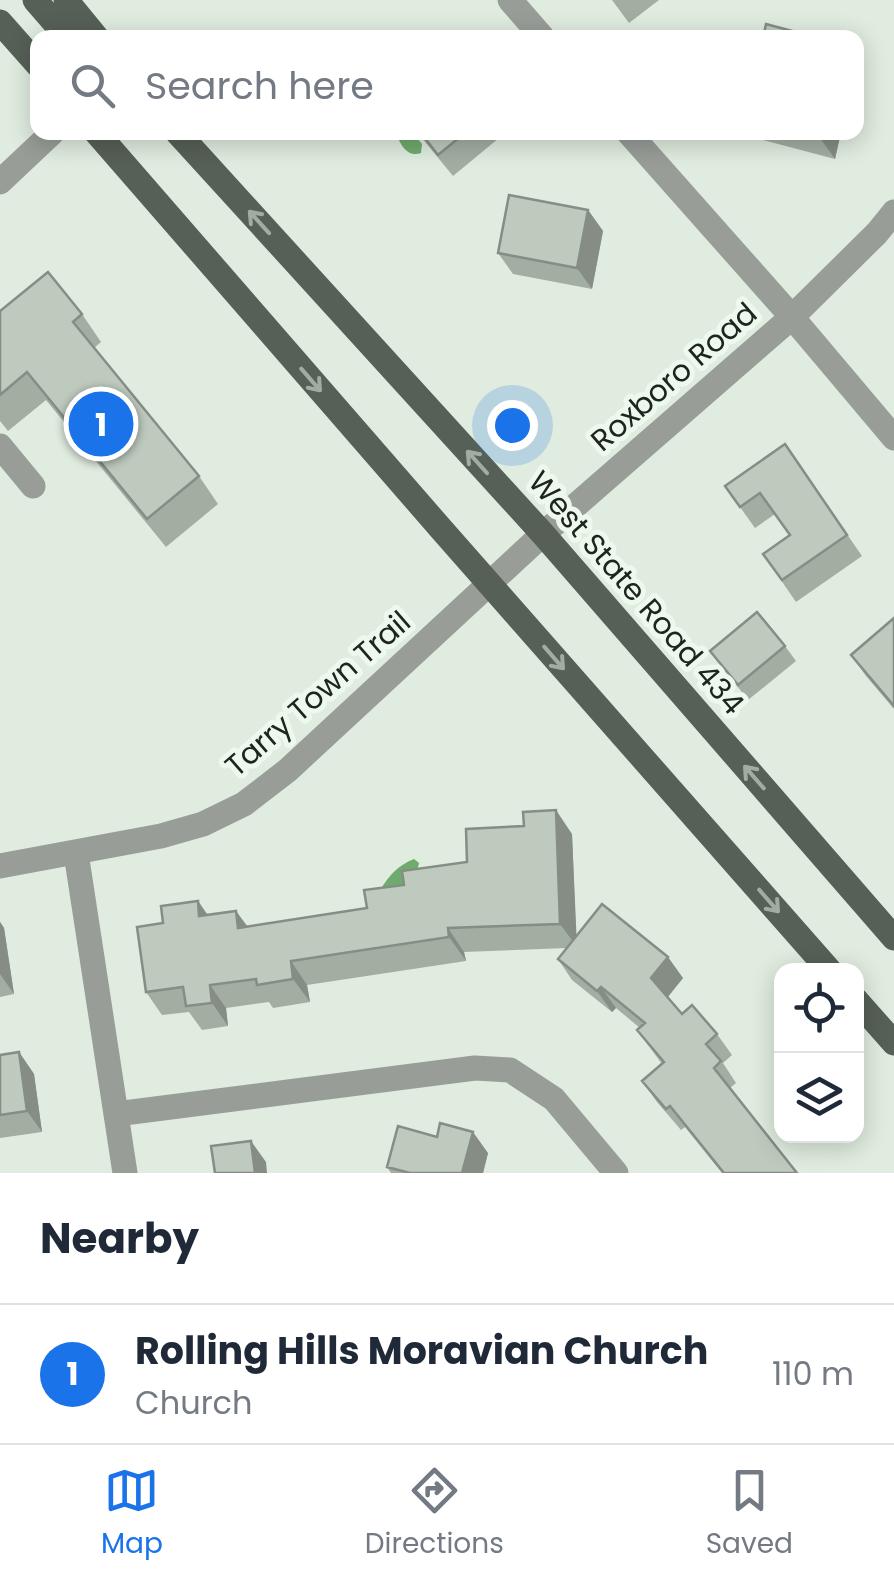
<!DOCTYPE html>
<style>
body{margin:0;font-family:Poppins,sans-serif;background:#f6f6f7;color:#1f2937}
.controls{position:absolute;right:30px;bottom:30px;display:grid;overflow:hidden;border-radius:20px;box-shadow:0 5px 25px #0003}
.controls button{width:90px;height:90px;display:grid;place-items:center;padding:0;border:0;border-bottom:2px solid #e0e1e3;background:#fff;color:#1f2937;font:50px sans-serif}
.you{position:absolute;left:512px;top:425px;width:35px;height:35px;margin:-25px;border:8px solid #fff;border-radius:50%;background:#1a73e8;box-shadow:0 0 0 15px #1a73e833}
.badge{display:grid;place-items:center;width:65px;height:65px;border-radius:50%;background:#1a73e8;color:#fff;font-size:32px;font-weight:700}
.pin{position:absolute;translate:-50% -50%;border:5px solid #fff;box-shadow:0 2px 10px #0006}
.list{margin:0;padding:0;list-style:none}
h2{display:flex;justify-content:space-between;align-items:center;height:130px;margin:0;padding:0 40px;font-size:42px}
h2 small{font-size:32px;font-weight:400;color:#747a83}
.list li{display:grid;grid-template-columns:65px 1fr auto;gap:30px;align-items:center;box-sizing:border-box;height:140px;padding:0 40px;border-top:2px solid #e0e1e3}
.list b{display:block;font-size:38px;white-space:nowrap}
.list p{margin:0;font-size:32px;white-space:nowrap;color:#747a83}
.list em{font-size:32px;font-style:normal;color:#747a83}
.icon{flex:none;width:55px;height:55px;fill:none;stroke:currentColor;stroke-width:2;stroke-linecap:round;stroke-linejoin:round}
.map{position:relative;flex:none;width:894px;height:1173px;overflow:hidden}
.search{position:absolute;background:#fff;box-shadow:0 5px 25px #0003;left:30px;right:30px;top:30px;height:110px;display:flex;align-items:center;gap:25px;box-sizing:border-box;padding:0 35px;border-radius:20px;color:#747a83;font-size:38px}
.sheet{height:270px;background:#fff}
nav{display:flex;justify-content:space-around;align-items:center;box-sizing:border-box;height:140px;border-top:2px solid #e0e1e3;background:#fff;font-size:28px;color:#747a83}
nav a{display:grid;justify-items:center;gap:5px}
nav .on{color:#1a73e8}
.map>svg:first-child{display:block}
</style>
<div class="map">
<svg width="894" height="1173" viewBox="0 0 894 1173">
<rect width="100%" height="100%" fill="#e0ecdf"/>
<!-- water -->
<path fill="#6fab6d" d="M396 133H413L422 144 421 153C407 158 400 144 396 133Z
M414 859 419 863 414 884 380 890C389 876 398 865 414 859Z"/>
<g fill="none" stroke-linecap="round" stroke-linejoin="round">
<!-- minor -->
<path stroke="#989d98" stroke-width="25" d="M510 0 543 38
M628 132 792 317 894 438
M0 182 53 132
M0 446 33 486
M76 853 125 1173
M0 866 161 836 203 824 244 804 288 770 543 534 792 317 877 233 894 212
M116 1114 475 1068 510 1070 554 1099 616 1173"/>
<!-- major -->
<path stroke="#576056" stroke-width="25" d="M35 0 68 38
M66 0 97 38
M0 22 38 65
M96 132 442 530 830 971
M177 132 543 534 894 938
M856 1000 894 1043"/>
</g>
<!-- wall -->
<path fill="#a3aea3" d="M612 0H659L629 23Z
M417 132H495L499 138 453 176Z
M732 132H841L835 159Z
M588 210 603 231 592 289 513 274 498 253Z
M0 311 82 314 101 342 94 348 199 476 218 504 166 547 46 400 8 431 0 421Z
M785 444 862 556 796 602 763 554 790 535 775 514 755 528 725 486Z
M894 618V709L866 676 851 655Z
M785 646 796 661 748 700 710 651Z
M572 834 576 936 683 978 668 997 682 1014 717 1034 732 1055 723 1063 736 1083 730 1088 797 1173H722L685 1127 681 1130 657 1102 642 1081 662 1064 637 1030 640 1028 616 1008 612 1012 572 980 558 959 567 948 464 952 466 961 307 985 310 1002 273 1008 269 1002 226 1008 228 1026 202 1030 189 1012 162 1015 146 992 163 923 198 901 207 915 236 911 247 927 367 908 404 885 467 862Z
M0 922 4 928 14 994 0 997Z
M19 1052 34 1074 42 1132 0 1138V1055Z
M437 1137 488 1153 483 1173H391L387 1167Z"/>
<!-- shaded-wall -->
<path fill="#858d85" d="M821 132H841L835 159 820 138Z
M588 210 603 231 592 289 577 268Z
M556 810 572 834 577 947 560 924Z
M198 901 214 924 199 916Z
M236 911 253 934 238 928Z
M0 922 4 928 14 994 0 974Z
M448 928 464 952 466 961 449 937Z
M668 957 683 978 666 999 651 978Z
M291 961 307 985 310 1002 293 979Z
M210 985 226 1008 228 1026 212 1003Z
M601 987 616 1008 612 1012 597 991Z
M19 1052 34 1074 42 1132 27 1111Z
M473 1132 488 1153 483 1173H462Z
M251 1141 266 1162 267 1173H255Z"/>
<!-- building -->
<path fill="#becabe" stroke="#858d85" stroke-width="2.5" d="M766 24 807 35V38H763Z
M420 132H466L438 155Z
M797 132H821L820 138Z
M509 195 588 210 577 268 498 253Z
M48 272 82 314 73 322 199 476 147 519 27 372 0 395V311Z
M785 444 847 535 782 580 763 554 790 535 760 493 740 507 725 486Z
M757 612 785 646 738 685 710 651Z
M894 618V706L851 655Z
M556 810 560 924 448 928 449 937 291 961 293 979 257 985 256 979 210 985 212 1003 186 1006 183 987 146 992 137 927 163 923 161 906 198 901 199 916 236 911 238 928 367 908 364 890 404 885 402 871 467 862 466 829 524 826 523 812Z
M602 904 668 957 651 978 682 1014 692 1005 717 1034 706 1044 721 1061 714 1068 797 1173H724L670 1106 666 1109 642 1081 664 1062 637 1030 645 1023 601 987 597 991 558 959Z
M19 1052 27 1111 0 1115V1055Z
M440 1123 473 1132 462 1173H410L387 1167 398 1126 437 1137Z
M251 1141 255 1173H215L211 1146Z"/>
<!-- one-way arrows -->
<defs><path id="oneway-shaft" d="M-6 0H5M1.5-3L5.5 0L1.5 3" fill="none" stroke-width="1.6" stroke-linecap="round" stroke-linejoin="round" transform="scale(2.5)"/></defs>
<g stroke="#a2aca1">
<use href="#oneway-shaft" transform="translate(259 222) rotate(-132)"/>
<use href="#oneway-shaft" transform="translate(311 380) rotate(49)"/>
<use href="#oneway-shaft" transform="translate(477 462) rotate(-132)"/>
<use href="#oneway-shaft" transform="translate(554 658) rotate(49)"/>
<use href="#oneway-shaft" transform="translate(754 777) rotate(-131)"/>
<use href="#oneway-shaft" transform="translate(769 901) rotate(49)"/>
</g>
<g text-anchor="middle" stroke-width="10" stroke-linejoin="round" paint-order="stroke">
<!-- street labels -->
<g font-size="30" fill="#202420" stroke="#edf9ec">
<text transform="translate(674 377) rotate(-41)" y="10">Roxboro Road</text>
<text transform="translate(636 593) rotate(49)" y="10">West State Road 434</text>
<text transform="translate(318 694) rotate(-41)" y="10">Tarry Town Trail</text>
</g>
</g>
</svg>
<div class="controls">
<button><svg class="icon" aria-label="locate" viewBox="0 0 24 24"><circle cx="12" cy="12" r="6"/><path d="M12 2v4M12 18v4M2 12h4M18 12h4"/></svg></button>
<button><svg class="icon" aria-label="layers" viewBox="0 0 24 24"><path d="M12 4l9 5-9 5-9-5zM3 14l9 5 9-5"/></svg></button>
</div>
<div class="you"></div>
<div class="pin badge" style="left:101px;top:424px">1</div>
<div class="search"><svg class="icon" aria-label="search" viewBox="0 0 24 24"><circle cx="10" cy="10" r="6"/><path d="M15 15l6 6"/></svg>Search here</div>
</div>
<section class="sheet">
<h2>Nearby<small></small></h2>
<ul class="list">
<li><span class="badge">1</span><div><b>Rolling Hills Moravian Church</b><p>Church</p></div><em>110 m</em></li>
</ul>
</section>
<nav>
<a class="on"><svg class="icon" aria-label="map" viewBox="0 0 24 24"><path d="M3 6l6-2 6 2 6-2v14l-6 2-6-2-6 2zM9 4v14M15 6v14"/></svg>Map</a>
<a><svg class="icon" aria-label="directions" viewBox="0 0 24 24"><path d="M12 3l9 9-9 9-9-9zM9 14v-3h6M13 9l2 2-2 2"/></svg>Directions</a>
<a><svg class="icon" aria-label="saved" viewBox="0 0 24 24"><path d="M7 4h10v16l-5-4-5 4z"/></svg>Saved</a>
</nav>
